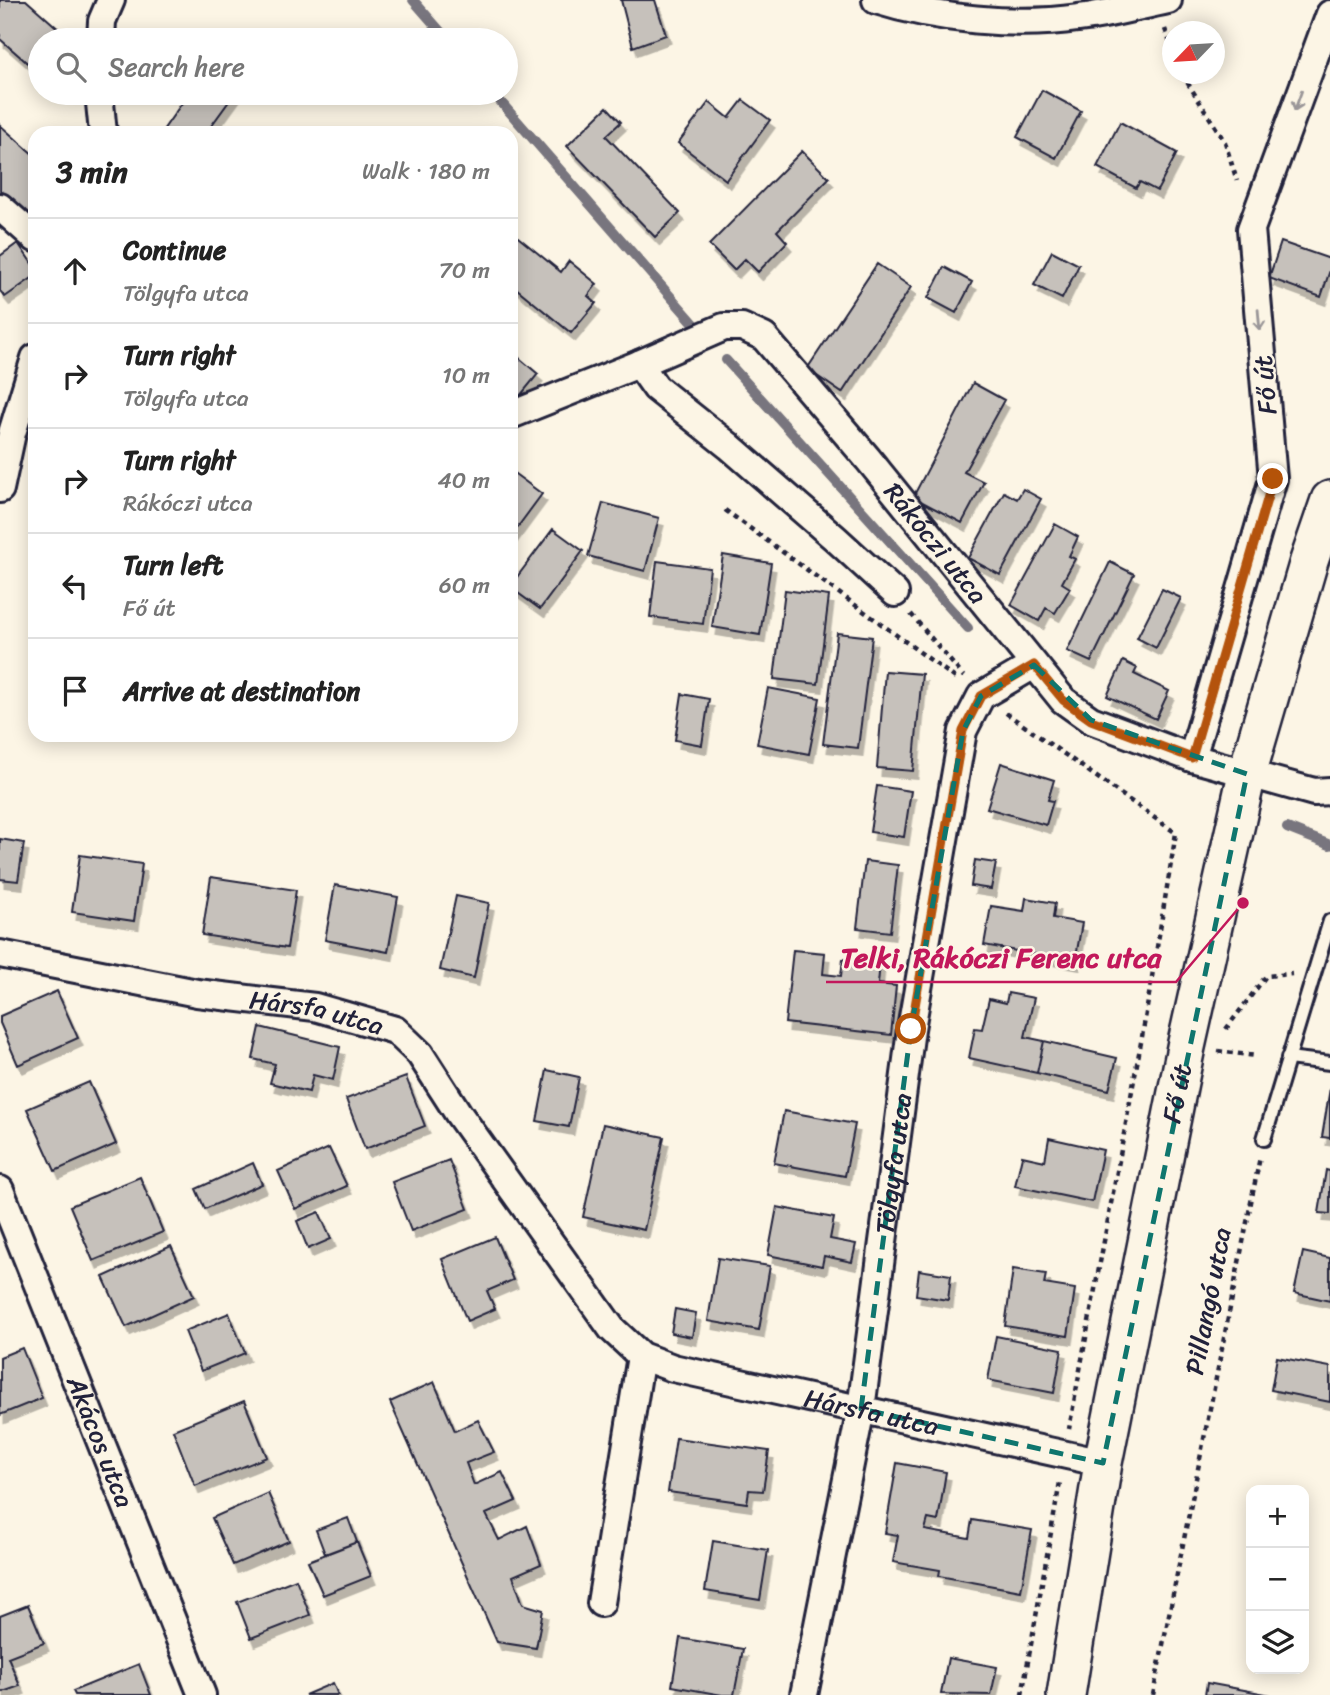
<!DOCTYPE html>
<meta charset="utf-8">
<style>
body{margin:0;font-family:Sriracha,sans-serif;background:#f6f6f6;color:#222}
.controls{position:absolute;right:21px;bottom:21px;display:grid;overflow:hidden;border-radius:14px;box-shadow:0 4px 18px #0003}
.controls button{width:63px;height:63px;display:grid;place-items:center;padding:0;border:0;border-bottom:2px solid #e0e0e0;background:#fff;color:#222;font:35px sans-serif}
.compass{position:absolute;left:1162px;top:21px;width:63px;height:63px;border-radius:50%;background:#fff;box-shadow:0 4px 18px #0003;rotate:245deg}
.stop{position:absolute;width:21px;height:21px;margin:-16px;border:5px solid #b45309;border-radius:50%;background:#fff}
.stop.end{background:#b45309;border-color:#fff;box-shadow:0 2px 7px #0008}
.list{margin:0;padding:0;list-style:none}
h2{display:flex;justify-content:space-between;align-items:center;height:91px;margin:0;padding:0 28px;font-size:30px}
h2 small{font-size:23px;font-weight:400;color:#767676}
.list li{display:grid;grid-template-columns:46px 1fr auto;gap:21px;align-items:center;box-sizing:border-box;height:105px;padding:0 28px;border-top:2px solid #e0e0e0}
.list b{display:block;font-size:26px;white-space:nowrap}
.list p{margin:0;font-size:23px;white-space:nowrap;color:#767676}
.list em{font-size:23px;font-style:normal;color:#767676}
.icon{flex:none;width:38px;height:38px;fill:none;stroke:currentColor;stroke-width:2;stroke-linecap:round;stroke-linejoin:round}
.map{position:relative;flex:none;width:1330px;height:1695px;overflow:hidden}
.search{position:absolute;background:#fff;box-shadow:0 4px 18px #0003;left:28px;top:28px;width:490px;height:77px;display:flex;align-items:center;gap:18px;box-sizing:border-box;padding:0 24px;border-radius:38px;color:#767676;font-size:26px}
.panel{position:absolute;background:#fff;box-shadow:0 4px 18px #0003;left:28px;top:126px;width:490px;height:616px;border-radius:21px}
.map>svg:first-child{display:block}
</style>
<div class="map">
<svg width="1330" height="1695" viewBox="0 0 1330 1695">
<defs>
<filter id="shadow"><feDropShadow dx="4.5" dy="8" stdDeviation="0" flood-color="#0004"/></filter>
</defs>
<rect width="100%" height="100%" fill="#fcf5e5"/>
<filter id="ink" filterUnits="userSpaceOnUse"><feTurbulence type="fractalNoise" baseFrequency=".0143" numOctaves="2"/><feDisplacementMap in="SourceGraphic" scale="14" xChannelSelector="R" yChannelSelector="G"/><feConvolveMatrix kernelMatrix="1 2 1 2 8 2 1 2 1" color-interpolation-filters="sRGB"/></filter>
<g filter="url(#ink)">
<g fill="none" stroke-linecap="round" stroke-linejoin="round">
<!-- stream -->
<path stroke="#78757e" stroke-width="10" d="M413 0 448 40
M493 93 698 328
M726 360 968 628
M1287 828 1330 845"/>
</g>
<!-- building -->
<path fill="#c6c1bb" stroke="#22223b" stroke-width="2" filter="url(#shadow)" d="M0 0H26L71 40H40V74L0 39Z
M621 0H655L666 35 633 47Z
M1042 90 1081 111 1056 158 1017 137Z
M189 93H235L206 133H161Z
M743 100 770 120 726 180 678 143 709 102 729 118Z
M607 107 621 122 606 136 680 213 655 237 567 146Z
M1120 122 1177 153 1157 191 1140 182 1136 188 1097 167Z
M0 125 35 156V210L30 216 0 190Z
M802 151 829 178 777 231 787 242 758 272 745 259 734 270 709 245Z
M513 233 561 272 569 261 597 284 588 296 596 303 571 333 511 284V235Z
M1281 242 1330 259V270L1321 297 1269 278Z
M18 243 35 268V276L5 297 0 291V256Z
M1052 251 1079 265 1062 299 1034 285Z
M877 264 911 287 842 393 807 369Z
M944 267 972 282 956 313 928 298Z
M511 351 538 374 511 407Z
M973 383 1004 400 964 472 984 482 962 523 913 497Z
M511 471 542 494 511 536Z
M1023 489 1041 499 1000 575 968 558 1004 492 1017 499Z
M603 503 659 518 645 571 588 556Z
M1055 524 1078 537 1069 556 1075 559 1062 583 1070 588 1055 613 1046 608 1039 621 1011 605Z
M553 529 583 551 540 609 511 588V585Z
M723 555 771 563 760 635 712 627Z
M657 561 710 568 703 624 650 617Z
M1110 562 1134 574 1091 662 1067 651Z
M1162 589 1181 598 1156 648 1137 638Z
M785 590 829 596 818 684 774 679Z
M837 633 872 637 858 748 823 744Z
M1123 661 1137 668 1134 674 1169 691 1156 719 1107 696Z
M885 671 922 674 913 771 877 768Z
M768 688 820 698 809 754 757 744Z
M682 694 709 699 702 745 675 740Z
M1001 763 1054 780 1048 800 1053 801 1046 825 987 808Z
M877 786 911 791 904 837 870 832Z
M0 839 24 843 18 881 0 879Z
M80 855 142 864 134 921 72 912Z
M975 860 996 863 991 889 971 886Z
M865 861 898 865 890 932 857 928Z
M211 877 296 890 287 948 202 935Z
M335 885 398 897 388 952 325 940Z
M456 896 489 903 474 978 440 970Z
M1026 898 1055 903 1053 918 1082 923 1075 962 984 945 991 906 1024 911Z
M793 950 825 953 823 974 841 976 843 959 880 963 878 984 896 986 891 1035 785 1023Z
M57 991 78 1038 18 1065 0 1023V1016Z
M1008 993 1034 998 1025 1037 1044 1041 1037 1073 969 1058 975 1028 982 1029 989 999 1006 1003Z
M260 1027 340 1047 333 1080 313 1075 309 1092 270 1083 275 1064 253 1059Z
M1044 1041 1117 1058 1109 1090 1037 1073Z
M547 1070 579 1077 569 1127 537 1121Z
M406 1077 425 1126 365 1149 346 1099Z
M89 1082 116 1144 55 1171 27 1109Z
M1330 1088V1138L1322 1137Z
M784 1111 855 1124 845 1176 774 1163Z
M603 1124 664 1137 644 1230 583 1217Z
M1049 1138 1103 1150 1092 1202 1015 1186 1022 1156 1045 1161Z
M329 1148 347 1186 295 1209 278 1171Z
M449 1160 468 1209 411 1231 392 1182Z
M253 1163 262 1184 205 1209 196 1189Z
M1326 1170 1330 1171V1214L1319 1213Z
M140 1177 163 1232 93 1261 70 1206Z
M777 1207 834 1218 830 1239 856 1244 852 1262 824 1256 822 1266 768 1255Z
M319 1212 331 1239 308 1249 297 1221Z
M495 1237 513 1280 487 1291 495 1309 467 1321 442 1259Z
M171 1246 194 1296 126 1327 103 1277Z
M1303 1252 1330 1258V1301L1294 1293Z
M718 1258 770 1266 759 1330 708 1321Z
M1013 1269 1046 1274 1044 1284 1075 1289 1068 1336 1005 1326Z
M919 1270 951 1275 948 1300 916 1295Z
M675 1309 696 1313 692 1337 671 1333Z
M229 1313 245 1353 201 1371 185 1331Z
M996 1336 1062 1349 1054 1393 988 1380Z
M22 1348 42 1398 0 1415V1357Z
M1277 1357 1330 1367V1402L1271 1390Z
M434 1382 455 1431 478 1420 494 1452 466 1463 474 1485 502 1472 516 1501 486 1514 499 1540 527 1526 541 1564 513 1576 523 1604 543 1610 536 1648 497 1642 390 1402Z
M244 1401 267 1457 195 1486 173 1430Z
M676 1438 769 1451 763 1491 749 1490 747 1503 668 1492Z
M897 1463 946 1472 938 1521 928 1519 925 1530 969 1538 972 1520 1032 1530 1021 1591 939 1576 940 1570 893 1562 898 1535 885 1533Z
M268 1493 289 1541 233 1565 212 1518Z
M348 1518 357 1542 325 1554 316 1530Z
M713 1541 768 1550 760 1600 705 1591Z
M357 1542 371 1576 323 1595 308 1561Z
M296 1579 310 1615 251 1638 237 1602Z
M28 1605 44 1643 8 1657 20 1686 0 1693V1616Z
M680 1638 743 1649 734 1695H722L672 1686Z
M948 1658 997 1667 991 1695 941 1694Z
M139 1664 151 1695H75L73 1691Z
M333 1683 338 1695H305Z
M1207 1683 1271 1695H1205Z"/>
<g fill="none" stroke-linecap="round" stroke-linejoin="round">
<defs>
<path id="service" d="M1288 1058 1330 1063
M1264 1139 1330 921"/>
<g id="minor">
<path d="M876 0C936 19 1015 27 1078 18 1108 15 1138 6 1168 0"/>
<path d="M101 40 102 21 111 0"/>
<path d="M99 93 103 133"/>
<path d="M0 207 35 238"/>
<path d="M639 364 656 388 729 446 836 539 895 593"/>
<path id="s1" d="M511 415 639 364 724 327H742L764 337 868 459 1063 700 1091 720 1192 758 1314 792 1330 791"/>
<path d="M0 489 12 433 35 358"/>
<path d="M1192 758 1273 479 1251 229 1330 14"/>
<path id="s2" d="M0 954 197 993 315 1007 395 1030 420 1054 458 1113 612 1329 641 1356 673 1368 1103 1463"/>
<path id="s3" d="M0 1190 202 1695"/>
<path d="M601 1603 641 1356"/>
<path id="s4" d="M804 1695 861 1409 911 1029 963 731 981 696 1034 665"/>
</g>
<g id="secondary">
<path id="s5" d="M1066 1695 1103 1463 1186 1047 1247 774 1309 561 1330 500"/>
</g>
</defs>
<!-- service casing -->
<use href="#service" stroke="#22223b" stroke-width="18"/>
<!-- minor casing -->
<use href="#minor" stroke="#22223b" stroke-width="32"/>
<!-- secondary casing -->
<use href="#secondary" stroke="#22223b" stroke-width="42"/>
<!-- path -->
<path stroke="#22223b" stroke-width="4.5" stroke-dasharray="5 5" stroke-linecap="butt" d="M1165 29 1172 48
M1182 74 1225 142 1237 181
M725 510 958 680
M911 614 964 677
M1006 713 1176 833 1142 1037 1069 1429
M1226 1029 1266 976 1292 974
M1218 1051 1256 1056
M1022 1695 1060 1482
M1153 1695 1260 1157"/>
<!-- service -->
<use href="#service" stroke="#fcf5e5" stroke-width="12"/>
<!-- minor -->
<use href="#minor" stroke="#fcf5e5" stroke-width="26"/>
<!-- secondary -->
<use href="#secondary" stroke="#fcf5e5" stroke-width="37"/>
</g>
<!-- one-way arrows -->
<defs><path id="oneway-shaft" d="M-6 0H5M1.5-3L5.5 0L1.5 3" fill="none" stroke-width="1.6" stroke-linecap="round" stroke-linejoin="round" transform="scale(1.75)"/></defs>
<g stroke="#9a9698">
<use href="#oneway-shaft" transform="translate(1298 101) rotate(110)"/>
<use href="#oneway-shaft" transform="translate(1259 320) rotate(85)"/>
</g>
</g>
<g fill="none" stroke-linecap="round" stroke-linejoin="round" filter="url(#ink)">
<!-- route -->
<path stroke="#b45309" stroke-width="9" d="M911 1029 963 731 981 696 1034 665 1063 700 1091 720 1192 758 1273 479"/>
</g>
<!-- marked area -->
<path fill="none" stroke="#0f766e" stroke-width="5" stroke-dasharray="14 9" stroke-linejoin="round" d="M1034 665 1091 720 1247 774 1103 1463 861 1409 911 1029 963 731 981 696Z"/>
<g text-anchor="middle" stroke-width="5" stroke-linejoin="round" paint-order="stroke">
<!-- street labels -->
<g font-size="26" fill="#22223b" stroke="#fcf5e5">
<text transform="translate(1265 385) rotate(-95)" y="9">Fő út</text>
<text dy="9" stroke="none"><textPath href="#s1" startOffset="541">Rákóczi utca</textPath></text>
<text dy="9" stroke="none"><textPath href="#s2" startOffset="322">Hársfa utca</textPath></text>
<text dy="9" stroke="none"><textPath href="#s5" startOffset="612">Fő út</textPath></text>
<text dy="9" stroke="none"><textPath href="#s4" startOffset="539">Tölgyfa utca</textPath></text>
<text transform="translate(1208 1301) rotate(-79)" y="9">Pillangó utca</text>
<text dy="9" stroke="none"><textPath href="#s2" startOffset="1050">Hársfa utca</textPath></text>
<text dy="9" stroke="none"><textPath href="#s3" startOffset="271">Akácos utca</textPath></text>
</g>
</g>
<!-- callouts -->
<path fill="none" stroke="#c2185b" stroke-width="2.5" d="M1243 903L1176 982H826"/>
<circle fill="#c2185b" stroke="#fcf5e5" stroke-width="2.5" cx="1243" cy="903" r="7"/>
<g font-size="28" text-anchor="middle" font-weight="bold" fill="#c2185b" stroke="#fcf5e5" stroke-width="5" stroke-linejoin="round" paint-order="stroke">
<text x="1001" y="967">Telki, Rákóczi Ferenc utca</text>
</g>
</svg>
<div class="controls">
<button>+</button>
<button>−</button>
<button><svg class="icon" aria-label="layers" viewBox="0 0 24 24"><path d="M12 4l9 5-9 5-9-5zM3 14l9 5 9-5"/></svg></button>
</div>
<svg class="compass" viewBox="-18 -18 36 36"><path d="M0-13l5 13h-10z" fill="#e53935"/><path d="M0 13l5-13h-10z" fill="#767676"/></svg>
<div class="stop" style="left:911px;top:1029px"></div>
<div class="stop end" style="left:1273px;top:479px"></div>
<div class="search"><svg class="icon" aria-label="search" viewBox="0 0 24 24"><circle cx="10" cy="10" r="6"/><path d="M15 15l6 6"/></svg>Search here</div>
<section class="panel">
<h2>3 min<small>Walk · 180 m</small></h2>
<ul class="list">
<li><svg class="icon" aria-label="ahead" viewBox="0 0 24 24"><path d="M12 20V5M6 11l6-6 6 6"/></svg><div><b>Continue</b><p>Tölgyfa utca</p></div><em>70 m</em></li>
<li><svg class="icon" aria-label="right" viewBox="0 0 24 24"><path d="M7 20v-9h11M14 6l5 5-5 5"/></svg><div><b>Turn right</b><p>Tölgyfa utca</p></div><em>10 m</em></li>
<li><svg class="icon" aria-label="right" viewBox="0 0 24 24"><path d="M7 20v-9h11M14 6l5 5-5 5"/></svg><div><b>Turn right</b><p>Rákóczi utca</p></div><em>40 m</em></li>
<li><svg class="icon" aria-label="left" viewBox="0 0 24 24"><path d="M17 20v-9H6M10 6l-5 5 5 5"/></svg><div><b>Turn left</b><p>Fő út</p></div><em>60 m</em></li>
<li><svg class="icon" aria-label="arrive" viewBox="0 0 24 24"><path d="M6 21V4h12l-3 4 3 4H6"/></svg><div><b>Arrive at destination</b></div></li>
</ul>
</section>
</div>
